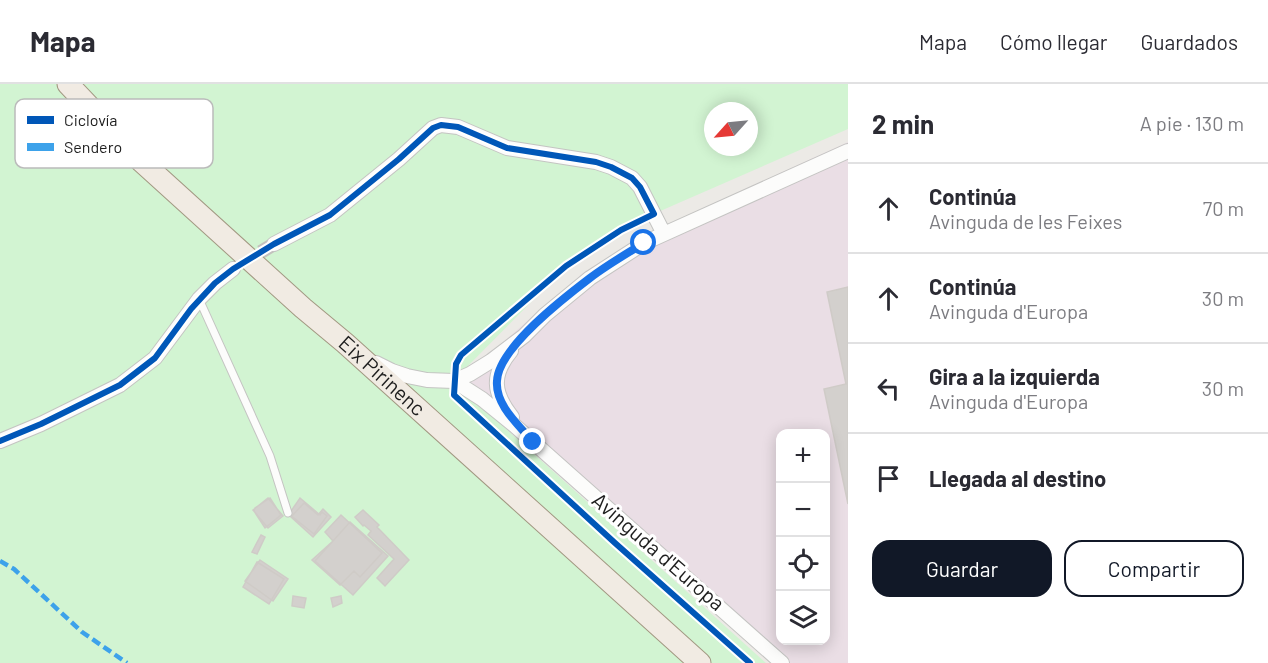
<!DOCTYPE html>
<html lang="es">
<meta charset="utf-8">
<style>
body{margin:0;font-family:Barlow,sans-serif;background:#f2f2f3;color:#2b2b33}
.controls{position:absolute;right:18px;bottom:18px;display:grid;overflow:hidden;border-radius:12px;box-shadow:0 3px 15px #0003}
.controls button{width:54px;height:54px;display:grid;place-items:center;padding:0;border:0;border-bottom:2px solid #e1e1e2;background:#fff;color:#2b2b33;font:30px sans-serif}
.compass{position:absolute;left:704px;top:18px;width:54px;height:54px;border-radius:50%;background:#fff;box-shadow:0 3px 15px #0003;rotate:243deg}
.stop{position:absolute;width:18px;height:18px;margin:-14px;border:4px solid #1a73e8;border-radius:50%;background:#fff}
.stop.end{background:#1a73e8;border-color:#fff;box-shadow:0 2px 6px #0008}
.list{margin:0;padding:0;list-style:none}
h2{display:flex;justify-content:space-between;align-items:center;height:78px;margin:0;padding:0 24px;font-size:26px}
h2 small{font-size:20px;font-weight:400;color:#7c7c81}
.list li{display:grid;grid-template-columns:39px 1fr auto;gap:18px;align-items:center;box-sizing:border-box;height:90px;padding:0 24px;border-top:2px solid #e1e1e2}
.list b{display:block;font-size:22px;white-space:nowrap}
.list p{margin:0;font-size:20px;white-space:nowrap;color:#7c7c81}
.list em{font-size:20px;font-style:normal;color:#7c7c81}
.actions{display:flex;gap:12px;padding:18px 24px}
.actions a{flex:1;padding:14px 0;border:2px solid #111827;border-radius:18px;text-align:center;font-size:21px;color:#111827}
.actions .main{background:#111827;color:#fff}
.icon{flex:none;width:33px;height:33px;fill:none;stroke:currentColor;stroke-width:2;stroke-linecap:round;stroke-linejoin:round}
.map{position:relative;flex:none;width:848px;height:579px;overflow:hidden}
header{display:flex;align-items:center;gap:36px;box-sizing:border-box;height:84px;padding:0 30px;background:#fff;border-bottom:2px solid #e1e1e2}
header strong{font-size:28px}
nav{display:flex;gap:33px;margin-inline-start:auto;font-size:21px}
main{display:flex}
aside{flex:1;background:#fff}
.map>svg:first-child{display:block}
</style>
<header>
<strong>Mapa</strong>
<nav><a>Mapa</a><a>Cómo llegar</a><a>Guardados</a></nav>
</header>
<main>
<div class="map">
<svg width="848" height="579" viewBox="0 0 848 579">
<rect width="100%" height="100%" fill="#eceae6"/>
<!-- industrial -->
<path fill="#eadee5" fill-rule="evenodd" d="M848 58V579H772L685 501 462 308 463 286 487 272 583 189 615 169 655 146ZM780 350H826V556H780Z"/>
<!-- park -->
<path fill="#d2f4d2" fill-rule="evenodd" d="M0 0H848V45L658 128 555 194 453 297 766 579H0ZM713 27H749V63H713Z"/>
<!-- building -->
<path fill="#d3d0cd" stroke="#cfcbc7" stroke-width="1.5" d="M848 203V420L824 305 846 300 827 208Z
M268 414 283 432 268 444 253 426Z
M270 414 281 431 265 444 254 427 255 424Z
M300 414 320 431 322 428 327 432 314 450 289 430Z
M304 419 318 431 323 425 331 433 313 453 291 433Z
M363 426 379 441 377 443 409 476 385 502 377 494 394 475 368 451 371 447 364 441 363 442 355 433Z
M341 431 382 469 360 493 354 487 340 501 312 476 333 457 325 448Z
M350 438 388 472 353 511 315 477Z
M261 451 265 453 257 470 252 468Z
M260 476 288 495 273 517 245 497Z
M257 478 284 495 269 520 243 503Z
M293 512 306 514 304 524 292 522Z
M341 512 342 519 333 523 331 514Z"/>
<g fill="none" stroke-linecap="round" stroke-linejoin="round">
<!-- street-tunnel -->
<path stroke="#c3c1be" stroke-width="14" stroke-dasharray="14 7" stroke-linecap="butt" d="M243 179 274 160"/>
<defs>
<path id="lane" d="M199 215 270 372 288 429"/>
<path id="street" d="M274 160 330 131 399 75 433 44 441 41 458 43 507 64 596 78 611 83 632 94 640 103 664 150
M511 267C491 291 493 309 512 333
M376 279 392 287 407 292 427 296 454 297 482 315 514 341 782 579
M454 297 470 290 491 277 524 252 545 231 590 194 644 159 848 67
M0 357 41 340 120 301 155 274 199 215 215 199 233 185"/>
<g id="primary">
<path id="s1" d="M68 0 142 78 303 224 345 259 700 579"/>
</g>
</defs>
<!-- lane casing -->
<use href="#lane" stroke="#c4c4c2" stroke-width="9"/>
<!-- street casing -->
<use href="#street" stroke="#c4c4c2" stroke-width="16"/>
<!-- primary casing -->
<use href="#primary" stroke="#a29882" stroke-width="23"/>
<!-- lane -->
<use href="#lane" stroke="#fcfcfb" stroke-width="7"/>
<!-- street -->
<use href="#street" stroke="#fcfcfb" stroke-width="14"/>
<!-- primary -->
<use href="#primary" stroke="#f1ebe3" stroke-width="21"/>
<!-- quiet -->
<path stroke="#3da2ea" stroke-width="4.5" stroke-dasharray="9 4.5" stroke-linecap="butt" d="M0 477 14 485 82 548 127 579"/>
<defs>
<path id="cycleway" d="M0 357 41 340 120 301 155 274 191 225 215 199 233 185 274 160 330 131 399 75 433 44 441 41 458 43 507 64 596 78 611 83 632 94 640 103 654 130 621 146 566 182 461 271 456 280 454 311 615 459 750 579"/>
</defs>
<!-- cycleway casing -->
<use href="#cycleway" stroke="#fff" stroke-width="10"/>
<!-- cycleway -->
<use href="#cycleway" stroke="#0057b8" stroke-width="6"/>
</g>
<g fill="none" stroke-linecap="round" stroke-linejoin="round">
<!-- route -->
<path stroke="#1a73e8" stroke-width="8" d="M533 358C519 341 495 321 497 297 498 264 565 213 590 194 607 181 626 170 644 159"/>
</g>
<g text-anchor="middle" stroke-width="6" stroke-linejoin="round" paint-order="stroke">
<!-- street labels -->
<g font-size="21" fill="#1d1d1d" stroke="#fff">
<text dy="7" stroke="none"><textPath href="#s1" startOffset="429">Eix Pirinenc</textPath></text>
<text transform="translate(658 468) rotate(41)" y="7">Avinguda d'Europa</text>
</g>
</g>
<!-- legend -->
<rect x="15" y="15" width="198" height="69" rx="9" fill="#fff" stroke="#bbb" stroke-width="1.5"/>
<rect x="27" y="32" width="27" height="8" fill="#0057b8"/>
<rect x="27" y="59" width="27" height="8" fill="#3da2ea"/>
<g font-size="16" fill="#1d1d1d">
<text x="64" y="42">Ciclovía</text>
<text x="64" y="69">Sendero</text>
</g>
</svg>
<div class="controls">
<button>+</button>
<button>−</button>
<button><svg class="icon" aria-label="locate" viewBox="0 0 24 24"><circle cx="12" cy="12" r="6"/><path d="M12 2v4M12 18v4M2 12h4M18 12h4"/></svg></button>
<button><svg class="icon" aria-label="layers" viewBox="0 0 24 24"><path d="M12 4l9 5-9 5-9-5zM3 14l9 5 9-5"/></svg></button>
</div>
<svg class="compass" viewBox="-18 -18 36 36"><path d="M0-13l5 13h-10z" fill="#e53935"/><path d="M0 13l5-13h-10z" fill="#7c7c81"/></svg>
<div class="stop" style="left:644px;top:159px"></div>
<div class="stop end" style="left:533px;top:358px"></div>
</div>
<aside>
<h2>2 min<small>A pie · 130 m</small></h2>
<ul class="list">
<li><svg class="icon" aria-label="ahead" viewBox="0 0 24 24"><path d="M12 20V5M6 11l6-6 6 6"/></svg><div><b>Continúa</b><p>Avinguda de les Feixes</p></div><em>70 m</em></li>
<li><svg class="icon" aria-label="ahead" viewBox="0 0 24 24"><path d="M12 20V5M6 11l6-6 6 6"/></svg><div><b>Continúa</b><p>Avinguda d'Europa</p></div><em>30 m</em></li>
<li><svg class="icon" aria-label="left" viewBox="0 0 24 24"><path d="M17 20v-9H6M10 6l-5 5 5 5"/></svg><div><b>Gira a la izquierda</b><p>Avinguda d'Europa</p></div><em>30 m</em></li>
<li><svg class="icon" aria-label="arrive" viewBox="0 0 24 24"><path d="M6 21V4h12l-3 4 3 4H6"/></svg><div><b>Llegada al destino</b></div></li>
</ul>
<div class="actions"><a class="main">Guardar</a><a>Compartir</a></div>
</aside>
</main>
